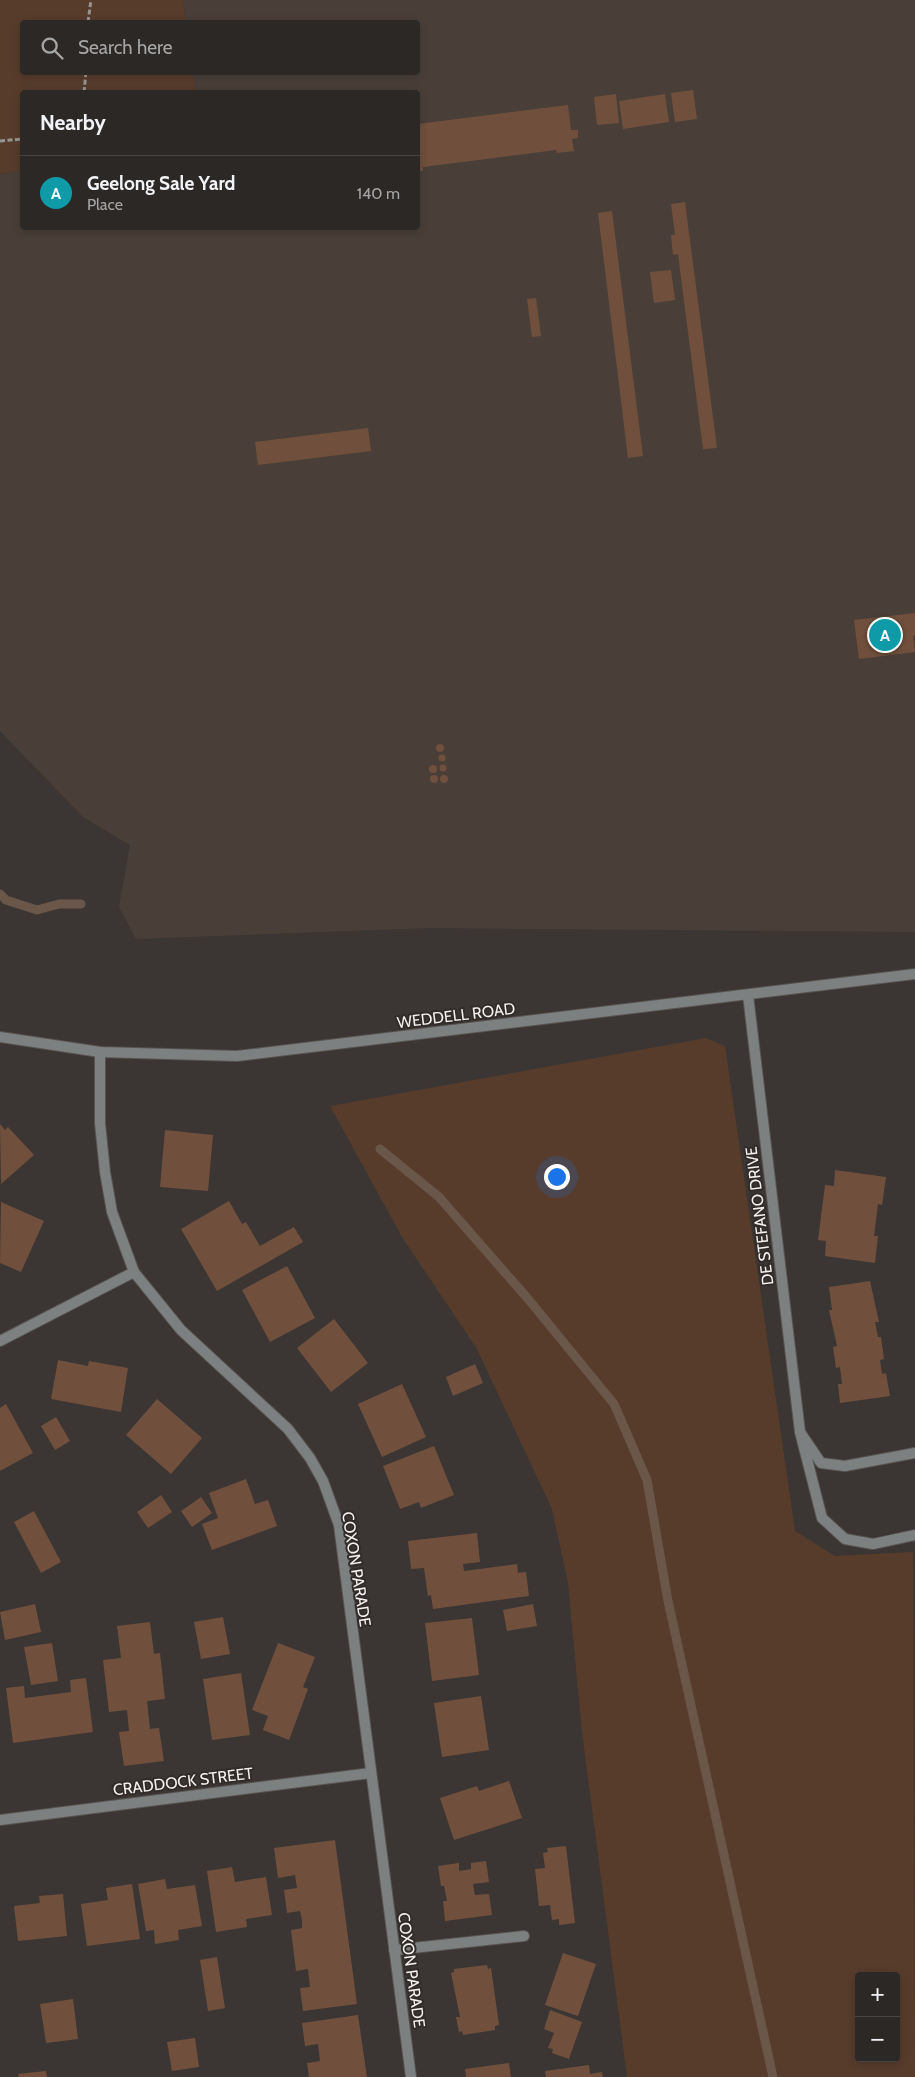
<!DOCTYPE html>
<meta charset="utf-8">
<style>
body{margin:0;font-family:Cabin,sans-serif;background:#34302e;color:#f1f3f6}
.controls{position:absolute;right:15px;bottom:15px;display:grid;overflow:hidden;border-radius:5px;box-shadow:0 2px 8px #0003}
.controls button{width:45px;height:45px;display:grid;place-items:center;padding:0;border:0;border-bottom:1px solid #484443;background:#2c2826;color:#f1f3f6;font:25px sans-serif}
.you{position:absolute;left:556px;top:1176px;width:18px;height:18px;margin:-12px;border:4px solid #fff;border-radius:50%;background:#1a73e8;box-shadow:0 0 0 8px #1a73e833}
.badge{display:grid;place-items:center;width:32px;height:32px;border-radius:50%;background:#8bbbb9;color:#fff;font-size:16px;font-weight:700}
.pin{position:absolute;translate:-50% -50%;border:2px solid #fff;box-shadow:0 1px 5px #0006}
.list{margin:0;padding:0;list-style:none}
h2{display:flex;justify-content:space-between;align-items:center;height:65px;margin:0;padding:0 20px;font-size:21px}
h2 small{font-size:16px;font-weight:400;color:#a6a6a7}
.list li{display:grid;grid-template-columns:32px 1fr auto;gap:15px;align-items:center;box-sizing:border-box;height:75px;padding:0 20px;border-top:1px solid #484443}
.list b{display:block;font-size:19px;white-space:nowrap}
.list p{margin:0;font-size:16px;white-space:nowrap;color:#a6a6a7}
.list em{font-size:16px;font-style:normal;color:#a6a6a7}
.icon{flex:none;width:28px;height:28px;fill:none;stroke:currentColor;stroke-width:2;stroke-linecap:round;stroke-linejoin:round}
.map{position:relative;flex:none;width:915px;height:2077px;overflow:hidden}
.search{position:absolute;background:#2c2826;box-shadow:0 2px 8px #0003;left:20px;top:20px;width:400px;height:55px;display:flex;align-items:center;gap:12px;box-sizing:border-box;padding:0 18px;border-radius:5px;color:#a6a6a7;font-size:19px}
.panel{position:absolute;background:#2c2826;box-shadow:0 2px 8px #0003;left:20px;top:90px;width:400px;height:140px;border-radius:5px}
.map>svg:first-child{display:block}
</style>
<div class="map">
<svg width="915" height="2077" viewBox="0 0 915 2077">
<rect width="100%" height="100%" fill="#3b3633"/>
<!-- built -->
<path fill="#493f38" d="M183 0H915V932L430 928 136 939 119 907 130 845 83 817 0 731V174L22 171V228H418V92H196L193 73 418 72V22H186Z"/>
<!-- green -->
<path fill="#573c2c" fill-rule="evenodd" d="M0 0H183L186 22H22V72L193 73 196 92H22V171L0 174Z
M706 1038 725 1046 795 1531 835 1556 913 1552 915 2077H627L582 1732 568 1583 552 1509 477 1349 402 1237 330 1106ZM859 1976H896V2058H859Z"/>
<g fill="none" stroke-linecap="round" stroke-linejoin="round">
<!-- stream -->
<path stroke="#6b574a" stroke-width="9" d="M0 894 6 900 37 910 59 904H81
M380 1149 439 1197 529 1300 614 1404 647 1480 668 1601 773 2077"/>
</g>
<!-- building -->
<path fill="#70503d" d="M693 90 697 119 675 122 671 93Z
M616 94 619 123 597 125 594 97Z
M665 94 669 122 623 129 619 101Z
M568 105 571 130H578V138L572 139 574 151 557 153 556 150 423 167V171H418V124Z
M685 202 717 448 703 449 678 254 673 255 671 235H675L671 204Z
M612 211 643 456 628 458 598 213Z
M671 270 675 300 654 303 650 272Z
M536 298 541 336 532 337 527 299Z
M368 428 371 451 258 465 255 442Z
M915 613V635L913 636 915 652 859 659 854 620Z
M436 748a4 4 0 1 1 8 0a4 4 0 1 1-8 0Z
M438.5 758a3.5 3.5 0 1 1 7 0a3.5 3.5 0 1 1-7 0Z
M439.5 768a3.5 3.5 0 1 1 7 0a3.5 3.5 0 1 1-7 0Z
M429 769a4 4 0 1 1 8 0a4 4 0 1 1-8 0Z
M430 779a4 4 0 1 1 8 0a4 4 0 1 1-8 0Z
M440 779a4 4 0 1 1 8 0a4 4 0 1 1-8 0Z
M0 1124 5 1130 8 1127 34 1155 1 1184Z
M165 1130 213 1135 208 1191 160 1187Z
M835 1170 886 1177 882 1205 878 1204 874 1236H878L875 1263 825 1256 826 1241 818 1240 825 1185 834 1186Z
M229 1201 242 1224 246 1222 260 1246 294 1227 303 1242 217 1291 181 1229Z
M1 1202 44 1221 21 1272 0 1263Z
M287 1266 315 1318 270 1342 242 1290Z
M870 1281 879 1322H875L878 1337H881L884 1359 880 1360 882 1374 886 1373 890 1396 840 1403 838 1384H842L840 1367 836 1368 833 1347 837 1346 829 1310H832L829 1287Z
M334 1319 368 1363 331 1392 297 1348Z
M58 1360 88 1366 89 1361 128 1368 121 1412 51 1399Z
M475 1364 483 1383 453 1396 446 1377Z
M402 1384 426 1437 382 1457 358 1404Z
M157 1399 202 1438 171 1474 126 1435Z
M6 1404 33 1453 0 1471V1408Z
M56 1417 70 1441 55 1450 41 1426Z
M434 1446 454 1495 421 1508 419 1502 400 1509 383 1466Z
M246 1479 255 1504 268 1500 277 1526 212 1550 202 1524 218 1518 209 1493Z
M161 1495 172 1512 148 1528 137 1512Z
M201 1497 212 1513 192 1527 181 1511Z
M34 1511 61 1562 41 1573 14 1522Z
M477 1533 480 1562 463 1564 464 1571 517 1564 518 1573 526 1572 529 1596 433 1609 431 1595 428 1596 424 1568 411 1569 408 1541Z
M35 1604 41 1632 5 1640 0 1612Z
M533 1604 537 1626 507 1631 503 1610Z
M223 1617 230 1654 201 1659 194 1622Z
M472 1618 479 1675 432 1681 425 1623Z
M150 1622 154 1654 160 1653 165 1699 147 1701 150 1729 159 1728 164 1761 124 1766 119 1732 129 1731 127 1710 109 1712 103 1660 121 1658 117 1626Z
M52 1643 58 1681 31 1685 24 1647Z
M278 1643 315 1657 303 1687 308 1689 289 1740 263 1730 268 1716 252 1710Z
M241 1673 250 1735 212 1740 203 1679Z
M86 1678 93 1732 13 1743 6 1688 24 1686 25 1698 71 1692 70 1680Z
M481 1696 489 1750 442 1757 434 1703Z
M509 1781 522 1818 454 1840 440 1798 477 1786 479 1791Z
M335 1840 357 2004 303 2011 300 1988 310 1987 308 1969 296 1971 291 1930 302 1928V1920L300 1911 287 1913 284 1890 297 1888 295 1875 278 1878 274 1848Z
M566 1846 575 1923 559 1925V1919L552 1920 550 1905 539 1906 535 1869 545 1868 543 1853 548 1852 547 1848Z
M486 1861 489 1882 473 1884 474 1890 475 1895 489 1894 492 1915 445 1921 443 1901H447L444 1886H441L438 1866 459 1863V1871L471 1869V1863Z
M232 1867 235 1882 266 1877 272 1915 246 1919 247 1927 216 1932 207 1871Z
M165 1879 167 1889 195 1885 202 1926 178 1930 179 1940 155 1944 154 1930 146 1931 138 1884Z
M132 1884 140 1939 87 1946 81 1904 108 1900 106 1888Z
M63 1894 67 1936 18 1941 14 1906 40 1903 39 1896Z
M563 1953 596 1964 578 2016 545 2005Z
M217 1957 225 2008 208 2011 200 1960Z
M487 1965 488 1969 491 1968 499 2025 495 2026V2030L463 2035 462 2031 459 2032 456 2017H460L451 1973 454 1972V1969Z
M73 1999 78 2039 46 2043 40 2004Z
M550 2010 582 2022 569 2059 552 2053 553 2049 548 2048 554 2033 544 2029Z
M358 2015 367 2077H309L307 2063 320 2061 318 2044 305 2046 302 2023Z
M195 2038 199 2067 172 2071 167 2042Z
M509 2063 511 2077H466L465 2069Z
M589 2065 590 2074 602 2072 603 2077H546L545 2071Z
M46 2071 47 2077H19L18 2074Z"/>
<g fill="none" stroke-linecap="round" stroke-linejoin="round">
<defs>
<path id="service" d="M748 995 800 1432
M915 1453 845 1466 821 1463 800 1432 822 1518 845 1539 873 1544 915 1535
M394 1950 524 1936"/>
<path id="minor" d="M100 1052V1123L105 1172 112 1212 134 1272 181 1330 288 1429 310 1458 323 1481 339 1525 411 2077
M0 1341 134 1272
M0 1820 371 1773"/>
<path id="tertiary" d="M0 1037 100 1052 237 1056 915 974"/>
</defs>
<!-- service casing -->
<use href="#service" stroke="#595451" stroke-width="12"/>
<!-- minor casing -->
<use href="#minor" stroke="#595451" stroke-width="12"/>
<!-- tertiary casing -->
<use href="#tertiary" stroke="#595451" stroke-width="12"/>
<!-- path -->
<path stroke="#989491" stroke-width="3" stroke-dasharray="5 2.5" stroke-linecap="butt" d="M88 22 91 0
M84 92 86 72
M0 141 22 139"/>
<!-- service -->
<use href="#service" stroke="#7c8080" stroke-width="10"/>
<!-- minor -->
<use href="#minor" stroke="#7c8080" stroke-width="10"/>
<!-- tertiary -->
<use href="#tertiary" stroke="#7c8080" stroke-width="10"/>
</g>
<g text-anchor="middle" stroke-width="4" stroke-linejoin="round" paint-order="stroke">
<!-- street labels -->
<g font-size="16" fill="#f4f0ee" stroke="#312c29">
<text transform="translate(456 1015) rotate(-7)" y="6">WEDDELL ROAD</text>
<text transform="translate(759 1216) rotate(-97)" y="6">DE STEFANO DRIVE</text>
<text transform="translate(357 1569) rotate(81)" y="6">COXON PARADE</text>
<text transform="translate(183 1781) rotate(-7)" y="6">CRADDOCK STREET</text>
<text transform="translate(412 1970) rotate(82)" y="6">COXON PARADE</text>
</g>
</g>
</svg>
<div class="controls">
<button>+</button>
<button>−</button>
</div>
<div class="you"></div>
<div class="pin badge" style="left:885px;top:635px;background:#0f9aa8">A</div>
<div class="search"><svg class="icon" aria-label="search" viewBox="0 0 24 24"><circle cx="10" cy="10" r="6"/><path d="M15 15l6 6"/></svg>Search here</div>
<section class="panel">
<h2>Nearby<small></small></h2>
<ul class="list">
<li><span class="badge" style="background:#0f9aa8">A</span><div><b>Geelong Sale Yard</b><p>Place</p></div><em>140 m</em></li>
</ul>
</section>
</div>
